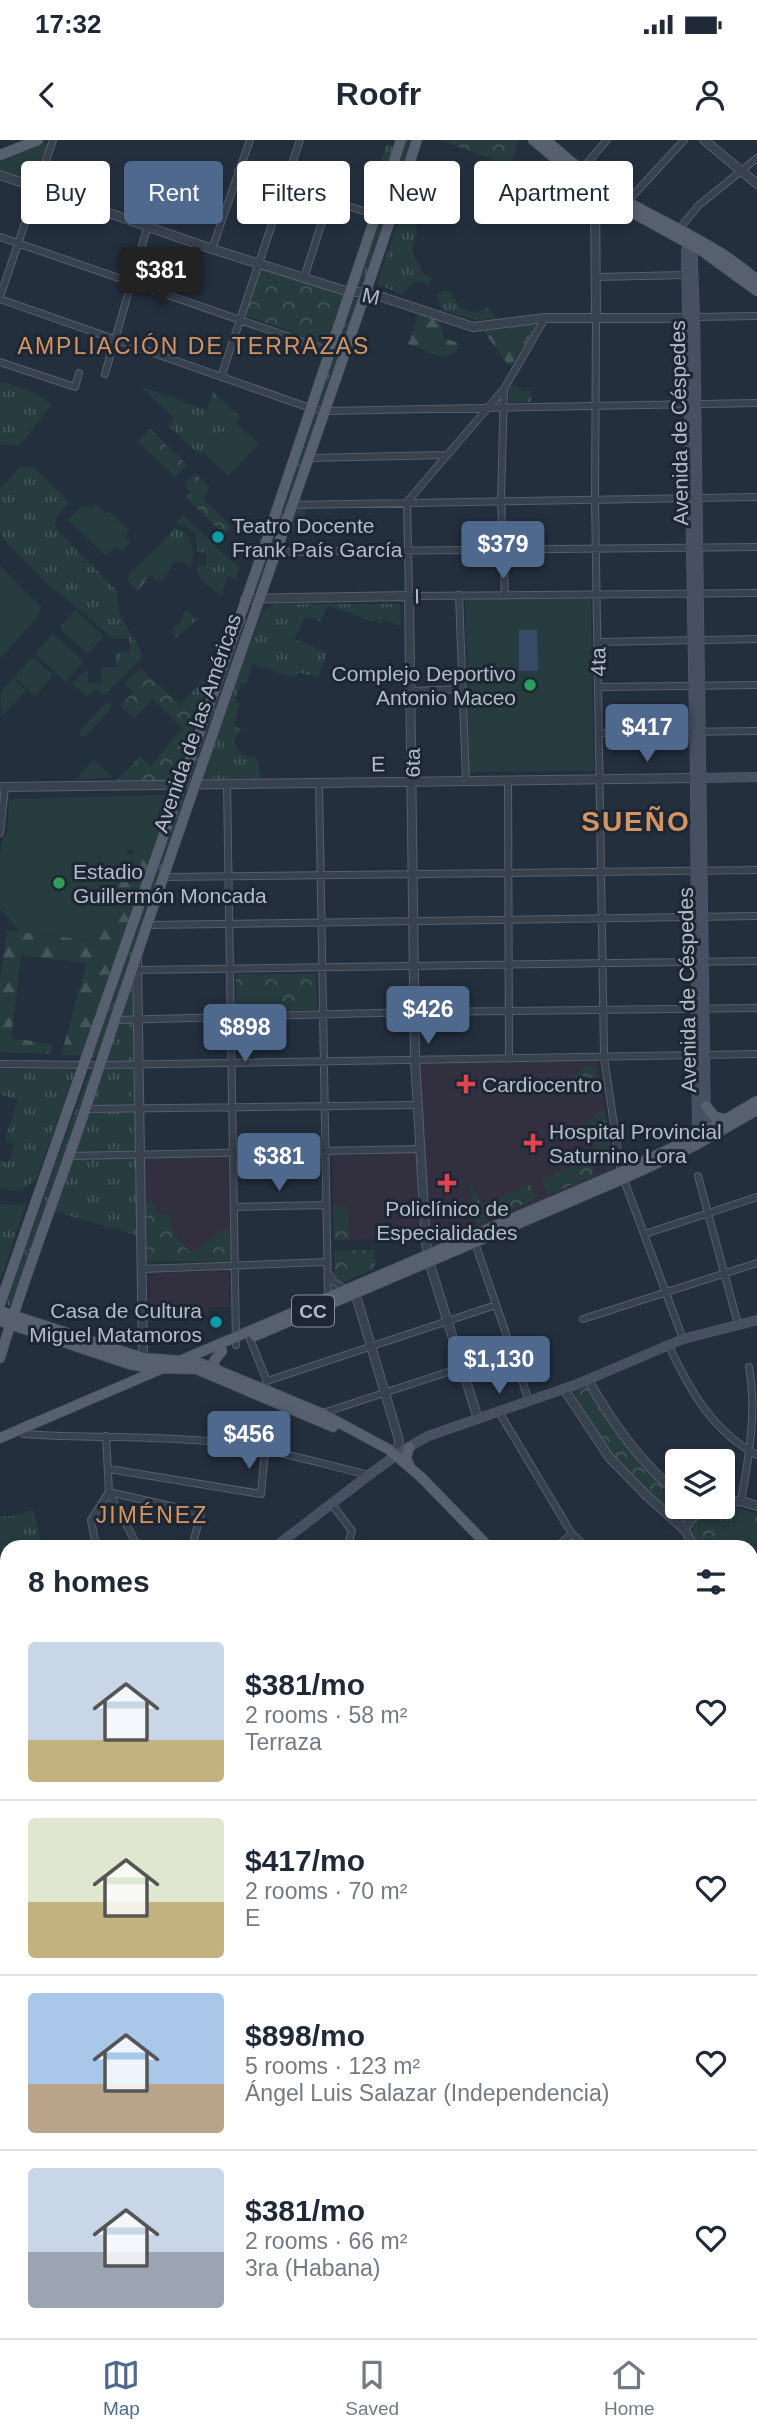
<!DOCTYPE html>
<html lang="en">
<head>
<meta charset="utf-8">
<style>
  body { margin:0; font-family:Arial,sans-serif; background:#f2f2f3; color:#1f2937; height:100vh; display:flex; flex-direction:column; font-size:26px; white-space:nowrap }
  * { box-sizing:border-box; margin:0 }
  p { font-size:23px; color:#747a83 }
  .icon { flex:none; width:38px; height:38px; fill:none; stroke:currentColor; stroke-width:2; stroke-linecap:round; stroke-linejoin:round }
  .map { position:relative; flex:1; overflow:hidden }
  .details { position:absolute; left:0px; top:1400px; width:758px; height:798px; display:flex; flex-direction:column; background:#fff; border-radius:21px 21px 0 0; box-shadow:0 4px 10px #0003 }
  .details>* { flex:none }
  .banner { position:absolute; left:21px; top:21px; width:716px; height:63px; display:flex; gap:14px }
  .controls { position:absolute; left:665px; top:1309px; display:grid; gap:14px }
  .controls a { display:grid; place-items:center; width:70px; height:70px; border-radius:7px; background:#fff; box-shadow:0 4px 10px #0003; font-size:35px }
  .price { position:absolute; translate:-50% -60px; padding:0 16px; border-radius:7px; background:#4f688e; color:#fff; font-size:23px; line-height:46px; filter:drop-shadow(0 2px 4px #0008) }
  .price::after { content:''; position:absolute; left:50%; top:42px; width:21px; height:16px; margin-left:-10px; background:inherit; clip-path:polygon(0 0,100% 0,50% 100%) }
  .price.active { background:#222; color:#fff }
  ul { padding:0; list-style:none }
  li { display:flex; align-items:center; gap:21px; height:175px; padding:0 28px }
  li+li { border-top:2px solid #e0e1e3 }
  li span { display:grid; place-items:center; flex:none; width:196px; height:140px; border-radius:7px; color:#555 }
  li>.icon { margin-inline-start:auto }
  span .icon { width:84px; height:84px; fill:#fffc; stroke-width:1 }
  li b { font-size:30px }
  h2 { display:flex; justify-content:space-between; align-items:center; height:84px; padding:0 28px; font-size:30px }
  .chip { padding:0 24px; border-radius:7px; background:#fff; box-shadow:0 4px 10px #0003; font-size:24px; line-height:63px }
  .chip.active { background:#4f688e; color:#fff }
  .status { display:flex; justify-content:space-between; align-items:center; height:49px; padding:0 35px; background:#fff; direction:ltr }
  .status svg { height:19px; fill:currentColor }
  header { display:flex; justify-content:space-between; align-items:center; height:91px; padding:0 28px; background:#fff; font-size:32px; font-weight:700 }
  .tab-bar { display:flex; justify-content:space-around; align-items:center; height:98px; border-top:2px solid #e0e1e3; background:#fff; font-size:19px; color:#747a83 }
  .tab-bar a { display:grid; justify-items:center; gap:4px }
  .tab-bar .active { color:#4f688e }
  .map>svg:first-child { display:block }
  .medical { fill:#32303f }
  .grass { fill:url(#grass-tufts) }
  .forest { fill:url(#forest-firs) }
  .park { fill:url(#park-crowns) }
  .garden { fill:#263c3f }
  .water { fill:#394c67 }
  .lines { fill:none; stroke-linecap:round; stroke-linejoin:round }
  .minor-casing { stroke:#565f6c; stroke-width:8 }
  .tertiary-casing { stroke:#565f6c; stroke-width:10 }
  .secondary-casing { stroke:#565f6c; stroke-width:10 }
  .primary-casing { stroke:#414a57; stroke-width:11 }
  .minor { stroke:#38414e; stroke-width:6 }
  .tertiary { stroke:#38414e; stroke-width:8 }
  .secondary { stroke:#465061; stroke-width:9 }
  .primary { stroke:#56606e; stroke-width:10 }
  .culture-dot { fill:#0f9aa8; stroke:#1d2633; stroke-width:2.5 }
  .leisure-dot { fill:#2e9e5b; stroke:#1d2633; stroke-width:2.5 }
  .health-dot { fill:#e0444e; stroke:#1d2633; stroke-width:2.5 }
  .labels { text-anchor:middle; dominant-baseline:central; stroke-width:6; stroke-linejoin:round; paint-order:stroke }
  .shield { fill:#1d2633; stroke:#878f9c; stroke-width:2 }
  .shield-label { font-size:19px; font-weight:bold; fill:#b4bcc9 }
  .street-label { font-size:21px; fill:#b4bcc9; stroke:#1d2633 }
  .poi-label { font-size:21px; fill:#b4bcc9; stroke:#1d2633; text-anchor:start }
  .neighbourhood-label { font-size:23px; letter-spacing:2px; fill:#d59563; stroke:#1d2633 }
  .district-label { font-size:28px; font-weight:bold; letter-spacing:2px; fill:#d59563; stroke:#1d2633 }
</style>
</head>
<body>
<div class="status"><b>17:32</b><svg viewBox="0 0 49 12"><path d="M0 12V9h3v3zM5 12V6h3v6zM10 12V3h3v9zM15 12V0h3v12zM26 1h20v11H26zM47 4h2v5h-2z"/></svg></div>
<header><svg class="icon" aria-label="back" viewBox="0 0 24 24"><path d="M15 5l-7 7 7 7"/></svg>Roofr<svg class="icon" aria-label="person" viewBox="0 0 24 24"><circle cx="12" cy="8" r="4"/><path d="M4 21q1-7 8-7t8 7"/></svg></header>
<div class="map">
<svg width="757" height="2198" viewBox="0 0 757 2198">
  <defs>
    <pattern id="grass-tufts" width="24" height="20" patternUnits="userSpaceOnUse" patternTransform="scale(1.75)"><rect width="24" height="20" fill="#263c3f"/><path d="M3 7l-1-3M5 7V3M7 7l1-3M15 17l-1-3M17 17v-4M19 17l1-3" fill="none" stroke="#435659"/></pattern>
    <pattern id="forest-firs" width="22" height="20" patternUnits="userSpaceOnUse" patternTransform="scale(1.75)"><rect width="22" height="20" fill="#263c3f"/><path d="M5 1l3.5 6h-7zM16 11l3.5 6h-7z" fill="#435659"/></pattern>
    <pattern id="park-crowns" width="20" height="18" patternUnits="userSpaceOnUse" patternTransform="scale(1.75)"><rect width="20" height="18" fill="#263c3f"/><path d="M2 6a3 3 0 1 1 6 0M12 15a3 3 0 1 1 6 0" fill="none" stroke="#435659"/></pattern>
  </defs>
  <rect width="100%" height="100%" fill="#242f3e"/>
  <path class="medical" d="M419,920l178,1 18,111 -184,75z
    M417,1012l2,87 -85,1 -2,-86z
    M228,1016l2,105 -84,1 -1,-105z
    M229,1131l1,36h-21l-1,9 -58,4 -1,-47z"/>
  <path class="grass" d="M404,0h8l-48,144 -4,2 -3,-2z
    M48,2l-14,40 -34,-12v-11z
    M389,4l5,4 -20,58 -5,2 -3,-4 20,-58z
    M402,70l11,4 4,18 -5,18 11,24 9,4 -3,7 -12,-4 -16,13 -24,-10z
    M444,150l6,2 11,17 13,4 14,-5 8,10 -20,2 -34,-10 -6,-16z
    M352,158h4l2,4 -36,101 -4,2 -2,-1z
    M3,242l32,11 17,11 -33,42 -19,-2v-60z
    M140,246l67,24 6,-18 28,26 -10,10 -7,3 -24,24 -31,-29 6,-7z
    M312,273h3l2,3 -58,173 -4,2 -2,-1z
    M32,326l37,36 -13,16 -1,7 4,7 58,59 2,22 23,40v5l-38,37 -8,-7 -9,9 -15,-14 15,-14 1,14 14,-1 -1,-14 15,-1 -1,-14 15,-2 -1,-13 -14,1 -6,-4 -69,-58 -40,-42v-46l19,-21z
    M306,367l-1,24 -17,1 8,-24z
    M183,375l56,53 -3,11 -9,-3 -5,20c-11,-8 -26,-16 -25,-30h9v-13l-8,-1 -3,-18 -9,-8 -10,-3z
    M174,388c21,5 20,23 17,41l-10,-8 -7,1 -10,18h-7l-6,-5 17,-19 -1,-5 -8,-5z
    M276,464h124l1,22 -18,-6 -1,4 -54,-18 -8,15 -15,-4 -11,22 33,14 -9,25 -20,-6 -3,6 -43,-14 -6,20 -5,-1 -6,19 5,2 -7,22 8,3 -7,12c4,12 9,14 22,17l3,7 1,13 -59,2 61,-169z
    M185,470l13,9 -23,19 -2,-10 8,-7z
    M245,477l2,4 -54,157 -4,2 -2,-2z
    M201,540l7,3 -10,31 -15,-13 7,-6z
    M184,653l2,4 -89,259 -5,2 -1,-2 91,-262z
    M133,836l3,259 -83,-24z
    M70,928l5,4 -39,107c-13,11 -19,15 -36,9v-28l8,3 7,-19 -10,-4 13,-40 -18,-6v-25z
    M89,932l4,3 -81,231h-3l-3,-3z
    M27,1062l-27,78v-76l16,1z
    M34,1370l8,37h-35v102l-7,4v-137h12z
    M0,1647l7,13v55h-7z
    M7,1855v97l-7,1v-95z"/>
  <path class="forest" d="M419,173l20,7 5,18 14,5 -3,10 -13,4 -34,-13z
    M532,183l3,1v3l-22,36 -5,2 -26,-36h23z
    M159,406l8,5 1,5 -31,35 -9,-10 1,-7z
    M107,561l5,6 -25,28 -4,2 -3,-1v-5z
    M157,705l-76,211 -20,-1 26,-92 -66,-8 -10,83 41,6 -1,10 -51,-2v-72l7,-50 80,10 13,-6 28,-78 7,-3 -1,-5z"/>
  <path class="park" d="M440,0h78l1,1 -8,21 -5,2z
    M261,129l84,26 -19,50 -81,-30z
    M514,244l9,7h8l1,11h-23v-13z
    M150,289l37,36 -12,12 -37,-36z
    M195,333l14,13 -5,14 28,27 -8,8 -38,-38 5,-5 -7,-7z
    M141,529l38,35 4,-3 15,13 -24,66 -58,2 24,-26 11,10 31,-38 -30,-29 -18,20 -14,-13 13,-14 -9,-8z
    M236,834h80l1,36 -81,1z
    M581,926l15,1 3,28 -24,-2 -6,-14 8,-5z
    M605,970l9,56 -7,5 -21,-47 13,-13z
    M585,1022l7,3 4,10 -48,20 -7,-16z
    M472,1044l10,21 48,-21 6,14 -59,27 -8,-40z
    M156,1061v13l14,1 2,16 17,21 7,-2 29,-21h4l1,32 -84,1 -1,-60z
    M333,1067h15l1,33h-15z
    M334,1110h41v18l-30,14h-5l-5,-6z
    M583,1246l5,1c25,42 53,78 89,110v10h6c-2,6 -6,9 -13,7 -19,-20 -102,-98 -94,-125z
    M731,1367l26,7v63h-6v-30h-54c-13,-31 8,-36 34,-40z"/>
  <path class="garden" d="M136,47l15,5 -8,21 -14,-5z
    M507,57l13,5 -9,23 -13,-5z
    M523,57l13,5 -7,21 -13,-5z
    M236,283l23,21 -31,32 -25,-24 21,-21z
    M95,363l11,11 3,-3 21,20 -5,5 6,6 -9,9 -6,-6 -10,11 -38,-36 13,-14h11z
    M0,426l41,40 -3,10 -38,43z
    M465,459h126l3,172 -124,1z
    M75,470l29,26 -16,18 -29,-26z
    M53,494l31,27 -18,21 -31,-28z
    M32,517l21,18 -18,21 -21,-19z
    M13,538l13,12 -24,27 -2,-24z
    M93,619l20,18 -38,3z
    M166,655l5,6 -6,7 -8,37 -31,5 2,6 -28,78 -13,6 -67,-8 -20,-23v-52l2,-18 5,-6 2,-34z
    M242,848l27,1v16h-28z
    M749,1378l8,4v50l-6,2v-27h-39l-4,-5z"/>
  <path class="water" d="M519,490h18l1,41h-19z"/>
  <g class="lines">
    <g class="minor-casing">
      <path id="minor" d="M581,30l26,-30
        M238,31l138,44
        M627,62l57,-62
        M679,89l20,-24 58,-47
        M0,97l330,114
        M212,109l38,-109
        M596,137l91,-2
        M304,138l25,-78
        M0,157l53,-157
        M0,159l310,109 14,3 433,-8
        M695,177l62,-1
        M545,178l-41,71 -97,113 2,94 348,-3
        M596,178l-1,182 9,557 17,115 62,167
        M0,222l75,25 4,-14
        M105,234l43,-149
        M221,237l79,-237
        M504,250l-3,110 4,95
        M308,318l139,-3
        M292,365l465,-8
        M275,412l482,-5
        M459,455l7,185
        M598,502l159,-3
        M598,547l159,-2
        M411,551l51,-2
        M599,593l158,-2
        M508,640l1,278
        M319,642l9,514
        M227,644l9,561
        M0,693l5,-46
        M164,737l593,-7
        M148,785l609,-9
        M136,830l621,-9
        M115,880l300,-8 342,-4
        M0,924l103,1 654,-11
        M85,969l333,-4
        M69,1016l352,-7
        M698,1036l40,148
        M234,1067l91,-2
        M645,1094l112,-37
        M475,1103l54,158
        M143,1129l183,-7
        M328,1133l6,9 11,7
        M583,1179l174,-56
        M250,1199l17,42
        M668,1204c21,45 44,87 89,111
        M263,1249l4,-8 229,-76
        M499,1272l73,122 14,13
        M323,1273l189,-62
        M24,1294c64,5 129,1 193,8 51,6 102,21 152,33
        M106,1296l3,56 29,55
        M109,1329l152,25 4,-44
        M741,1361c8,-44 16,-90 8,-134
        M331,1363l21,28 -5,16
        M135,1402l15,5
        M96,1407l-5,-27 18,-28 92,21 -9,34
        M556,1407l16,-13
        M751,1490l6,-37
        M751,1512l6,-1
        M0,1726h7
        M0,2057l7,-8
        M447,2191l5,7"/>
    </g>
    <g class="tertiary-casing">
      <path id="tertiary" d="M704,0l53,44
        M0,35l212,74 137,43h18l106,35 72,-9h148
        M595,52l1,126
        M245,459l164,-3 6,464 11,183 5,25 47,151
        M0,647l695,-9
        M137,818l6,400
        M354,1149l45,151 -2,15
        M588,1240c24,43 51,81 89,113
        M564,1249l45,68 38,39 38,34 9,17
        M723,1362l18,-1 16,5
        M672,1378l6,1 7,-3 3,-9
        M685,1390l4,-8 12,-14
        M751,1440l6,2
        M751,1644l6,-3
        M751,2054l6,7
        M261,2198l8,-7"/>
    </g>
    <g class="secondary-casing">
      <path id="secondary" d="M692,100l3,77 11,814 -3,10 -6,-5 -2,-358 -9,-526c1,-6 1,-10 8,-12
        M699,638l58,-1
        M275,1407l94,-72 30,-22 29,-17 147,-51 108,-46 74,-19
        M0,1573l7,-4"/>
    </g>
    <g class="primary-casing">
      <path id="primary" d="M533,0l62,52 107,59 55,40
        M546,0c26,23 52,45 82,62 44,25 91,44 129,78
        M0,15l38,-15
        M706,966l9,11 10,2
        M0,1164l263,-753 138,-411
        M0,1171l143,47 53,4 9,3 116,48 67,36 33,28 68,70
        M0,1181l129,43 20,4 47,1 137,58
        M255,1196l368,-157 73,-34 61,-35
        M0,1218c25,-85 58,-167 86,-251 106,-324 224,-644 331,-967
        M215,1229l-1,-8 8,-10
        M0,1298l621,-266 76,-36 60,-35
        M409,1307l-3,11 4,9
        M751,1575l6,3
        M0,1605l7,16
        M0,1632l7,14
        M323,2191l5,7
        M337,2191l5,7"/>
    </g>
    <use href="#minor" class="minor"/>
    <use href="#tertiary" class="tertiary"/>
    <use href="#secondary" class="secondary"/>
    <use href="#primary" class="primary"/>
  </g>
  <g class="culture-dot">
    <circle cx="218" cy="397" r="7"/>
    <circle cx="216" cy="1182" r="7"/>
  </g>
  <g class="leisure-dot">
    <circle cx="530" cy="545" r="7"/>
    <circle cx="59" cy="743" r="7"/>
  </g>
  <g class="health-dot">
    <path d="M462.5 933.5h7v7h7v7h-7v7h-7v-7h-7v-7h7z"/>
    <path d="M529.5 992.5h7v7h7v7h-7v7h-7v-7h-7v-7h7z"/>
    <path d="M443.5 1032.5h7v7h7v7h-7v7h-7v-7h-7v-7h7z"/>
  </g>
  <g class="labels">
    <rect class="shield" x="292" y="1155.5" width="42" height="31" rx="5"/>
    <g class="shield-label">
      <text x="313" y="1171">CC</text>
    </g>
    <g class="street-label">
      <text transform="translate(371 156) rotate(12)">M</text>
      <text transform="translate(679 283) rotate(-91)">Avenida de Céspedes</text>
      <text transform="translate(417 456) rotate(-1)">I</text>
      <text transform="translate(598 522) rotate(-91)">4ta</text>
      <text transform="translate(197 583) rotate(-71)">Avenida de las Américas</text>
      <text transform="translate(412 623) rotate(-90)">6ta</text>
      <text transform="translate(378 624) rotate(-1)">E</text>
      <text transform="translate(687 850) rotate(-91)">Avenida de Céspedes</text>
    </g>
    <g class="poi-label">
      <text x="232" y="385">Teatro Docente<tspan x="232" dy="24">Frank País García</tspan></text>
      <text x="516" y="533" text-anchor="end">Complejo Deportivo<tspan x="516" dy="24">Antonio Maceo</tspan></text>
      <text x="73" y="731">Estadio<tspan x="73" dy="24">Guillermón Moncada</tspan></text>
      <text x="482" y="944">Cardiocentro</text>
      <text x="549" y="991">Hospital Provincial<tspan x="549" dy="24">Saturnino Lora</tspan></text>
      <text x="447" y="1068" text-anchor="middle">Policlínico de<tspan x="447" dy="24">Especialidades</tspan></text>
      <text x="202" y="1170" text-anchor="end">Casa de Cultura<tspan x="202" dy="24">Miguel Matamoros</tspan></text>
    </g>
    <g class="neighbourhood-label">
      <text x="194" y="206">AMPLIACIÓN DE TERRAZAS</text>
      <text x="152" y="1375">JIMÉNEZ</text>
    </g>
    <g class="district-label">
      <text x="636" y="681">SUEÑO</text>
    </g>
  </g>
</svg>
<div class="controls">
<a><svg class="icon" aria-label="layers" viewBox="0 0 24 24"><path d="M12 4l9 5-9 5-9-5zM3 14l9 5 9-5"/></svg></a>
</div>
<b class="price active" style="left:161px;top:167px">$381</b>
<b class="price" style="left:503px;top:441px">$379</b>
<b class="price" style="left:647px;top:624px">$417</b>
<b class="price" style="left:428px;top:906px">$426</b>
<b class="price" style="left:245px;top:924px">$898</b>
<b class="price" style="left:279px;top:1053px">$381</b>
<b class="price" style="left:499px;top:1256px">$1,130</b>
<b class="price" style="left:249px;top:1331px">$456</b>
<div class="banner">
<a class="chip">Buy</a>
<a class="chip active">Rent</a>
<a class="chip">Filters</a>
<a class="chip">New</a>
<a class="chip">Apartment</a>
</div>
<section class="details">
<h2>8 homes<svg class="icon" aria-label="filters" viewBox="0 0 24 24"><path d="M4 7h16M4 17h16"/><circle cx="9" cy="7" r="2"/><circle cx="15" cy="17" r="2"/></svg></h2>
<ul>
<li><span style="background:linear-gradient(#c9d6e8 70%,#c2b280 0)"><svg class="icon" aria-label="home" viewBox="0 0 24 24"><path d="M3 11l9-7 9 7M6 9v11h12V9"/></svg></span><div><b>$381/mo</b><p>2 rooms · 58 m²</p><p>Terraza</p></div><svg class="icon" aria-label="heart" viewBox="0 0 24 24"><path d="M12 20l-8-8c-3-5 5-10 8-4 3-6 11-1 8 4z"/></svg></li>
<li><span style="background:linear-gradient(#dfe7d0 60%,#c2b280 0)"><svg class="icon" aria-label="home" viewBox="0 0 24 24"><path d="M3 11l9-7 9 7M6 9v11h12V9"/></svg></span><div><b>$417/mo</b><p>2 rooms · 70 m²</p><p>E</p></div><svg class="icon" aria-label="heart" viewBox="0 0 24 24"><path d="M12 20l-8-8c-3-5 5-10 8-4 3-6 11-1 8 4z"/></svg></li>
<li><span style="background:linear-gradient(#a9c7e8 65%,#b9a48a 0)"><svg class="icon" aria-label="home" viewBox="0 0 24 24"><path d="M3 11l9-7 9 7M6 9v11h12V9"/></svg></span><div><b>$898/mo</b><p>5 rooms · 123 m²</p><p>Ángel Luis Salazar (Independencia)</p></div><svg class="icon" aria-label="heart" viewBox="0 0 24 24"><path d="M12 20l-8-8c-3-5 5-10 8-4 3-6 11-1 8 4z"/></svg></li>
<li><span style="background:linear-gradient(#c9d6e8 60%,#9aa5b1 0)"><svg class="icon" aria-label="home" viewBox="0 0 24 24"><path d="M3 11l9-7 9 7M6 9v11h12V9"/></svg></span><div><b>$381/mo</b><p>2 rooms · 66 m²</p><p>3ra (Habana)</p></div><svg class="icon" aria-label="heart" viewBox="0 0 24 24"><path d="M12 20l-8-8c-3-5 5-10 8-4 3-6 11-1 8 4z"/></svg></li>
</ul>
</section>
</div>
<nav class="tab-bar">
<a class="active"><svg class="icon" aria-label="map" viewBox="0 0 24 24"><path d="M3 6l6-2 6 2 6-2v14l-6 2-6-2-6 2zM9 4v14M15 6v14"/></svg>Map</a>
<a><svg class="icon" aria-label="saved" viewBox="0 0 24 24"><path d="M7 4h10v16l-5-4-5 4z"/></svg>Saved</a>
<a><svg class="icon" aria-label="home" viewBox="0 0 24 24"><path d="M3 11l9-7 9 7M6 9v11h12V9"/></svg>Home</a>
</nav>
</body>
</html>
